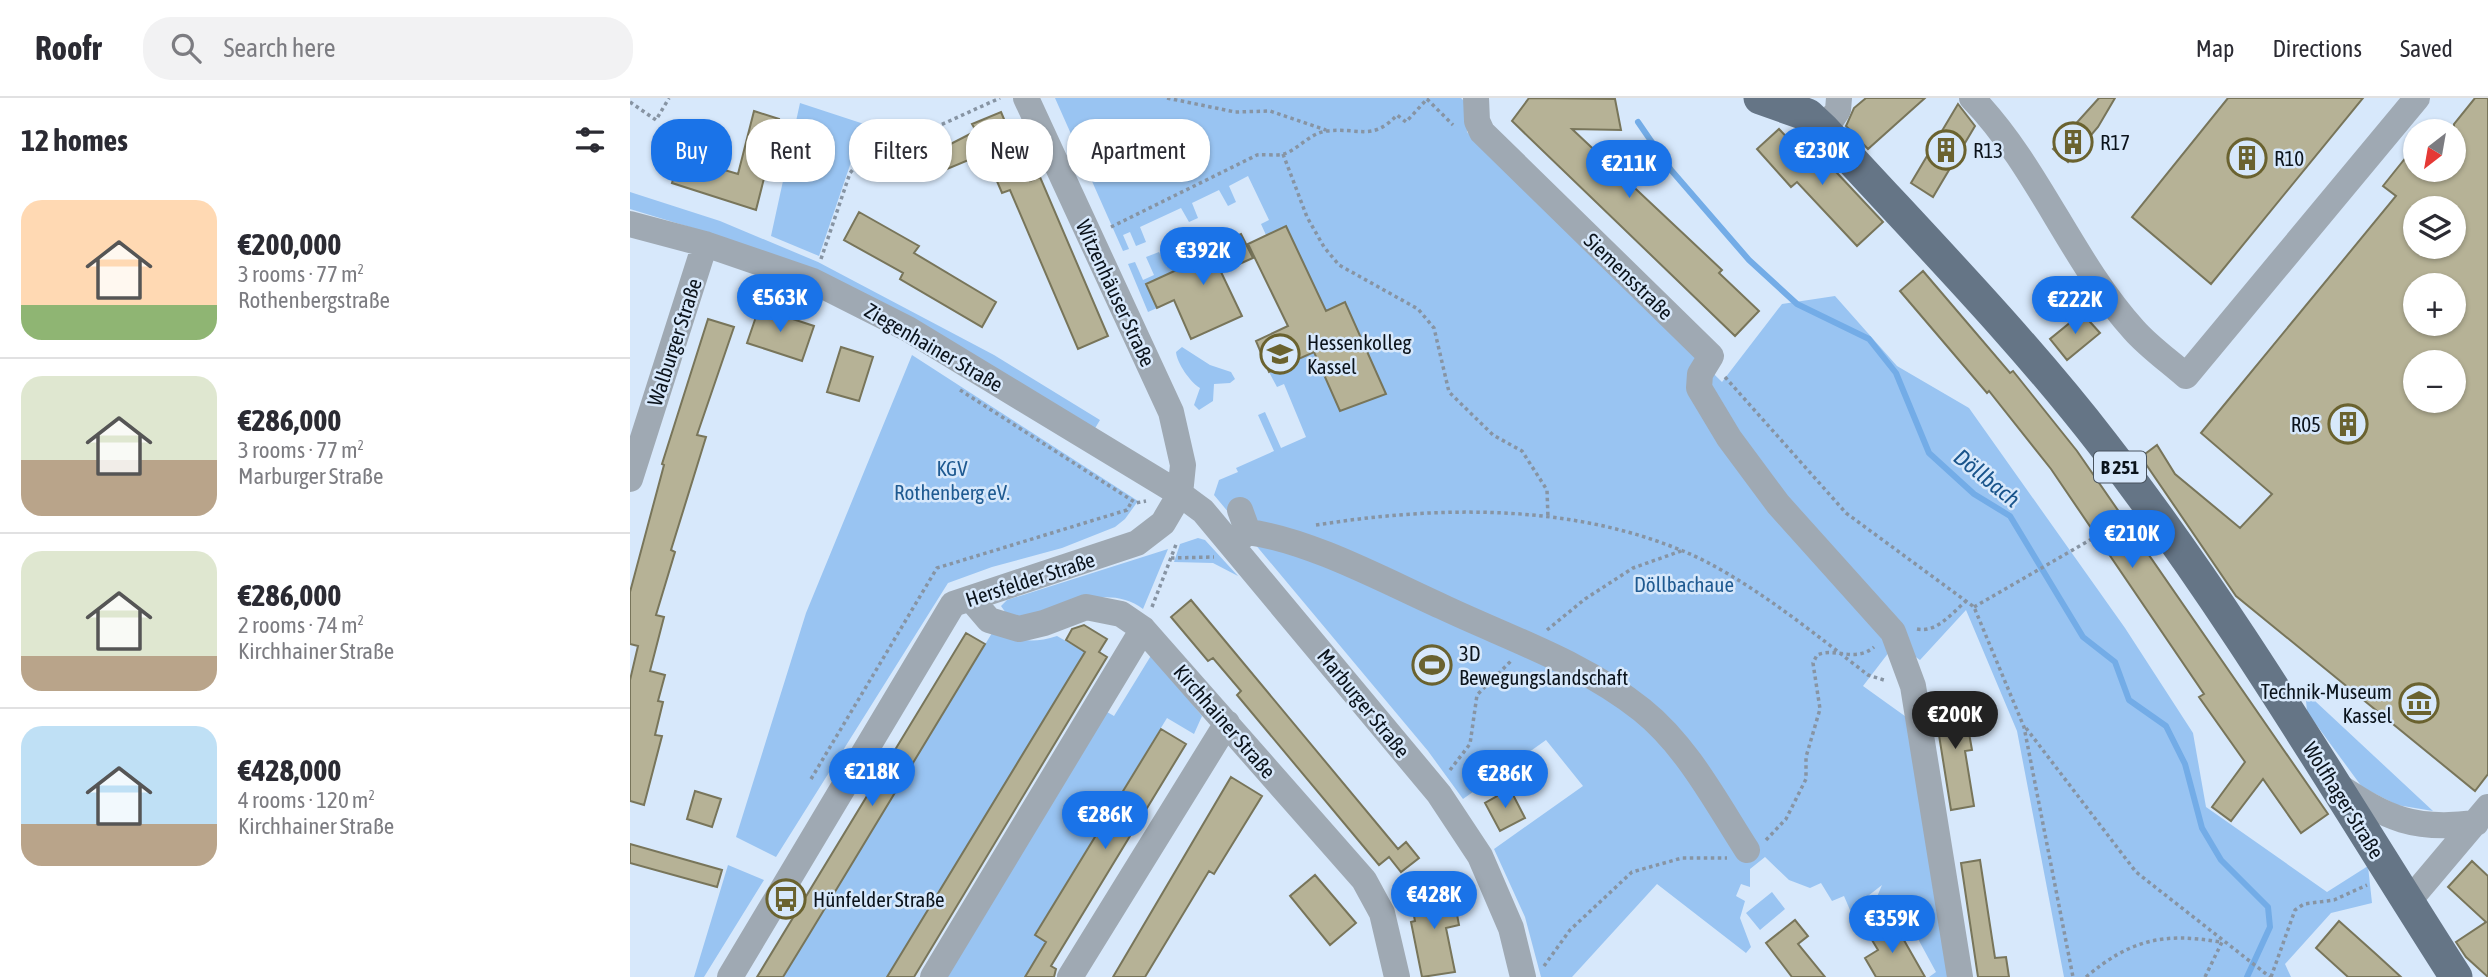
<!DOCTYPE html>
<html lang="en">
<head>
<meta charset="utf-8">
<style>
  body { margin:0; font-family:"Asap Condensed",sans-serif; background:#f2f2f3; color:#2b2b33; height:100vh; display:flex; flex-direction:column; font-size:26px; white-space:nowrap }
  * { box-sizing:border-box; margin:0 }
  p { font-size:23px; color:#7c7c81 }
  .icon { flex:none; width:38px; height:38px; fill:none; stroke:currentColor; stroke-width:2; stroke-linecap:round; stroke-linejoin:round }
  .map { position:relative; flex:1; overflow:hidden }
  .sheet { display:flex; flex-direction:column; background:#fff; width:630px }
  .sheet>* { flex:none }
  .hud { position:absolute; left:21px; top:21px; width:665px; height:63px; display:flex; gap:14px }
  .needle { width:46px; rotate:211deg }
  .controls { position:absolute; left:1773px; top:21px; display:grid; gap:14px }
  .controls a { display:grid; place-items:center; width:63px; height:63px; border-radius:50%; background:#fff; box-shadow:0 2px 5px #0004; font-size:35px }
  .price { position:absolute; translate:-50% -60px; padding:0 16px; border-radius:24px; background:#1a73e8; color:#fff; font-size:23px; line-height:46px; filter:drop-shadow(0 2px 4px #0008) }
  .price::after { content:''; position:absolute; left:50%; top:42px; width:21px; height:16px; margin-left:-10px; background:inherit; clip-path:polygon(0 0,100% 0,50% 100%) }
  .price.selected { background:#222; color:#fff }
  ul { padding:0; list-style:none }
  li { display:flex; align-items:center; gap:21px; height:175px; padding:0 21px }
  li+li { border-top:2px solid #e1e1e2 }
  li span { display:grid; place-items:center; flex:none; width:196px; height:140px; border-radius:21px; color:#555 }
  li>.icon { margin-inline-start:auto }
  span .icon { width:84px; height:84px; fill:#fffc; stroke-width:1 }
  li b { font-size:30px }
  h2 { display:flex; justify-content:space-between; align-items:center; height:84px; padding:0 21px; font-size:30px }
  .chip { padding:0 24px; border-radius:28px; background:#fff; box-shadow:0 2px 5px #0004; font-size:24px; line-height:63px }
  .chip.selected { background:#1a73e8; color:#fff }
  header { display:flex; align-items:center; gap:42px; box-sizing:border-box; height:98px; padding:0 35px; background:#fff; border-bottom:2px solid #e1e1e2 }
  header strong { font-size:33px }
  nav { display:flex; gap:38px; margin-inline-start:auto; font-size:24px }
  .search { width:490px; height:63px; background:#f2f2f3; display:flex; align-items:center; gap:18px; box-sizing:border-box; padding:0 24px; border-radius:28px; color:#7c7c81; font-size:26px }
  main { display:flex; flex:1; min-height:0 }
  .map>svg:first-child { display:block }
  .green { fill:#99c4f2 }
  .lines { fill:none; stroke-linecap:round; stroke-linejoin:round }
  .stream { stroke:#73ace7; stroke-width:6 }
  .building { fill:#b6b296; stroke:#78755a; stroke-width:2; fill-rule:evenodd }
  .path { stroke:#8794a3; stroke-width:3.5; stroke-dasharray:3.5 3.5; stroke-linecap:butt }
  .minor { stroke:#9fa9b3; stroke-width:26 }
  .major { stroke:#657586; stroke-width:33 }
  .labels { text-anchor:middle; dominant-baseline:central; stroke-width:5; stroke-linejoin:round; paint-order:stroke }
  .shield { fill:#d7e8fb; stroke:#48535e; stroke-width:2 }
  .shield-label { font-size:19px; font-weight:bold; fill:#0b131b }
  .poi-label { font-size:21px; fill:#0b131b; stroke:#d7e8fb; text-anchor:start }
  .street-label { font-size:21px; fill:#0b131b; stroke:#d7e8fb }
  .park-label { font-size:21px; fill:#1f5a91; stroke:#d7e8fb }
  .water-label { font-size:23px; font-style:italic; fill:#19548b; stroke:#d7e8fb }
</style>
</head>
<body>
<header>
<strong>Roofr</strong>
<div class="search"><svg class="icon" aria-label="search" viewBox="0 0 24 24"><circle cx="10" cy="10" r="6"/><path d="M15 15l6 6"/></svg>Search here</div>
<nav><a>Map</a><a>Directions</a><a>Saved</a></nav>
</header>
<main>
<section class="sheet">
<h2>12 homes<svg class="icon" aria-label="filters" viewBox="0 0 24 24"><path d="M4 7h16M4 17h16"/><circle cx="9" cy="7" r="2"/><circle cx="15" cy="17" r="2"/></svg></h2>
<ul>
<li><span style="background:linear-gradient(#ffd9b3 75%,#8fb573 0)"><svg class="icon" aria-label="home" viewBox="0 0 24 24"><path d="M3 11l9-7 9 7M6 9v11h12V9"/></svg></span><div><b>€200,000</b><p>3 rooms · 77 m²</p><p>Rothenbergstraße</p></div></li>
<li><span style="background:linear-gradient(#dfe7d0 60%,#b9a48a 0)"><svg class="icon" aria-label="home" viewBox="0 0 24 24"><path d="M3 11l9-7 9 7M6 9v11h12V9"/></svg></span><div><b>€286,000</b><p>3 rooms · 77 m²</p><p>Marburger Straße</p></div></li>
<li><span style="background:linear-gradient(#dfe7d0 75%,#b9a48a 0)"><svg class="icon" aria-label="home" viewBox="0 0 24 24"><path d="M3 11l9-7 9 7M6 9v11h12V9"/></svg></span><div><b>€286,000</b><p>2 rooms · 74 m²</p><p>Kirchhainer Straße</p></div></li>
<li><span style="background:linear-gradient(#bfe0f5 70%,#b9a48a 0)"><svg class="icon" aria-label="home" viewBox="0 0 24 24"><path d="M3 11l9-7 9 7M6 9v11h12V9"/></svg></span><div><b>€428,000</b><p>4 rooms · 120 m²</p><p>Kirchhainer Straße</p></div></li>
</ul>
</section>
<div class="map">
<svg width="1858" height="879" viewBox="0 0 1858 879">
  <rect width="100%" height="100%" fill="#d7e8fb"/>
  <path class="green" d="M425,0h406l6,6v28l255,250 60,-78 53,-8 62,70 72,42 156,220 68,105 13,74 121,85 41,-26 4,37 -41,10 -46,51 6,13h-227l-47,-246 -51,-121 -46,50 -24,-17 -33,43 46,33 41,258h-21l7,-5 -31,-57 -14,-12 -11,1 -4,-5 6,-14 -32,25 -6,-14 -12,5 -11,-18 -11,5 -21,-8 -24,-23 -15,12v18l-9,-3 -5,12 9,5 -5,17 11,29 -5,6 -89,-69 -85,93h-31l-16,-60 -31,-68 89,-63 -37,-46 -83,59 -35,-48 -214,-256 5,-15 19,-8 -2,-4 38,-17 -16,-36 7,-3 16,36 25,-11 -22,-53 -7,3 -8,-15 45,-20 26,59 46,-17 -41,-92 -19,9 -40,-85 -20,9 -5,-11 8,-4 -21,-44 -19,10 7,16 -8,4 -9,-16 -27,13 6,15 -9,4 -8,-14 -41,19 6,15 -10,4 -6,-14 -7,3 6,14 -6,2z
    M170,5l64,21 -45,132 -48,-20z
    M0,94l90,29 98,41 176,93 106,65 -6,10 -378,-195 -86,-26z
    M529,154l8,15 4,-2 3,6 -28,13 11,24 -9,4 -20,-48 7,-2 8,18 11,-5 -8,-18z
    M552,249l28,18 21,7 4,7 -5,4 -16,1 -1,17 -14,9 -5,-5 6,-17c-10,-6 -23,-25 -24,-36z
    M282,257l226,146 -13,18 -10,8 -53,21 -70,19 -44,16 -172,274 -40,-20 70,-224z
    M568,440l7,2 33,36 -25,-13 -39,-1 6,-18z
    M538,451l-25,60c-34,-26 -82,-2 -120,8l-15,-1 -7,-10 6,-6z
    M362,535c24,7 41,11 65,3l28,16 -198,325h-104z
    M522,556l50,62 -8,18 -27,-16 -132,216 11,8 -21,35h-85l162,-268 12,7z
    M1676,602l9,1 118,110 -36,-6 -35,-18 -55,-75z
    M98,767l36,15 -60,97h-10z
    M1142,794l13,17 -25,21 -14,-17z"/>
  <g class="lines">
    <path class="stream" d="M1008,24l33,48 78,90 48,44 72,35 27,34 33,80 45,41 36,22 73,121 32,25 14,38 37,26 19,38 17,64 19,32 47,47 2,20 -23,50"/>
  </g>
  <path class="building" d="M899,0l86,1 6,31 -49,-1 150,141 -3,3 40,38 -24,25 -223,-215z
    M1236,0h59l-57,51 -22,-23 8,-18z
    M1469,0h16l-17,29 -30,35 -15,-13z
    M1598,0h135l-152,186 -79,-67z
    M1845,0h13v676l-13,17 -239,-195 -95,-139 16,-12 18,29 65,54 32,-34 -71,-61 195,-237 -13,-10 32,-40v25l39,-1v-46zM1785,110h39v39h-39zM1785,187h39v39h-39zM1785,264h39v39h-39z
    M1328,6l17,22 -42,71 -22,-14z
    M124,13l25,8 -23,91 -84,-27 8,-26 58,17z
    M371,14l29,69 10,-4 68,159 -30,13 -68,-159 -8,3 -17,-40 -45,19 -9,-18 45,-23 -4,-7z
    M1149,31l35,37 9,-8 60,64 -26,24 -60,-64 -6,5 -34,-38z
    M229,114l60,34 -5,7 82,49 -14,25 -82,-48 3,-6 -59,-33z
    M656,128l40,85 19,-9 41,92 -46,17 -26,-59 -45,20 -13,-31 32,-15 -40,-82z
    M611,136l12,24 -32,14 21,44 -51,23 -17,-39 -17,8 -11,-24 46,-21 -3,-6z
    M1293,173l87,102 3,-2 64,80 251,363 -27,19 -38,-54 -32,42 -19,-14 33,-45 -46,-65 5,-3 -153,-225 -62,-78 -2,2 -87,-102z
    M129,210l55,18 -12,35 -55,-18z
    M1452,215l18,20 -33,27 -17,-21z
    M78,221l26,8 -37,108 9,2 -35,113 4,2 -19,63 8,2 -14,54 15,4 -7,26 5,1 -8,33 7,1 -18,69 -14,-4v-121l8,-34 -8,-2v-52l34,-127 -2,-1z
    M211,249l32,10 -14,44 -32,-9z
    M561,502l207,249 8,-7 13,16 -18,14 -12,-15 -10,8 -142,-170 4,-4 -28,-33 -5,3 -37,-44z
    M454,527l23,14 -8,13 8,5 -193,320h-27l198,-325 -19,-12 6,-11z
    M336,535l19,11 -175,289 -27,44h-26z
    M1333,601l9,51 -7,1 9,55 -23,4 -17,-106z
    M531,631l25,15 -135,222 5,3 -2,8h-29l21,-35 -11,-7z
    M601,679l31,19 -48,78 -5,-3 -64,106h-32z
    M880,691l15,29 -25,13 -15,-28z
    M65,693l26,8 -9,28 -25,-8z
    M0,746l92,26 -5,17 -87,-24z
    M1350,762l15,98 11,-1 3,20h-31l-17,-114z
    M1842,763l16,15v101l-22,-20 -10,-15 30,-20 -38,-35z
    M685,777l41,48 -26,22 -40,-49z
    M822,790l7,37 -13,3 9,44 -33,5 -11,-55 4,-1 -5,-25z
    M1165,822l13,16 -10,8 27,33h-33l-26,-34z
    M1263,823l32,56h-49l-11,-19 13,-8 -9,-15z
    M1709,823l38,34 24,22h-53l-32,-29z"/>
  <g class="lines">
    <path class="path" d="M537,0l68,14 35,-1 56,19
      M797,1l26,26
      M0,4l26,18 13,-22
      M653,56l24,63 17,30 15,18 79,44 16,19 15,64 44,43 29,16 25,39 1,28
      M481,129l146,-72c8,-1 19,1 27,-1 16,-6 26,-21 43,-23 31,-4 45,11 70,-16l9,7 22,-24
      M191,161l29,-86 9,-11 141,-64
      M1095,279l121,136 128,94 50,120 49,250
      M330,292l176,113 10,-2
      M686,427c120,-19 252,-22 367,26 61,25 132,83 185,124l19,6
      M541,460l43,-1
      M522,509l25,-65
      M1344,509l121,-70
      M1287,531c20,4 35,-16 50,-29
      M917,532l38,-31 48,-31 48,-17
      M1396,630l110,144 134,105
      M820,672l20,-26 7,-49 35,-35
      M181,681l126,-211 190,-58 5,-9
      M1136,742l20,-21 20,-40v-22l14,-48 -7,-46 4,-8c18,-8 38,8 57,-8
      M914,868l26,-36 62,-58 50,-14h45
      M1456,879c44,-37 77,-45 134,-35
      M1575,879l17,-35
      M1641,879l24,-67 9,-6 30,-4 33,-15"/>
    <path class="minor" d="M846,0l1,23 5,11 229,224 -11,18 -1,14 30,50 49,66 115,128 3,8 17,46 47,291
      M1342,0c66,68 99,162 162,232 15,17 35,31 52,46l231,-278
      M1194,32l14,-20 1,-12
      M0,126l75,20 108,37 95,48 272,165 23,17 236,283 41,62 31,72 12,49
      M0,381l75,-235
      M618,434c62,8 139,50 197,76 66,31 140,56 197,102 45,36 74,92 105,140
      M604,445l14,-11 -8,-22
      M341,501l18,21 30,9 25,-6 42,-16 35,7 22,15 221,251 18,33 15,64
      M1707,687c51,34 77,46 139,38
      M1778,804l80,-95
      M100,879l223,-373 184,-61 26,-20 17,-29 3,-29 -12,-53 -145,-314
      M303,879l210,-348
      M440,879l157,-254"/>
    <path class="major" d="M1130,0l48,17 16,15c94,103 194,204 279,314 131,169 238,354 353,533"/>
  </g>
  <defs>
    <g id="building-ring" transform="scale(2.0125)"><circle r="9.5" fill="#d7e8fb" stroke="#6a622f" stroke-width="1.5"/><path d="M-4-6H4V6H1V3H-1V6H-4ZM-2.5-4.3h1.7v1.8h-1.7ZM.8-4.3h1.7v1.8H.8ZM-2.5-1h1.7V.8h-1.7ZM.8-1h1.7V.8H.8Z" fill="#6a622f"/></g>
    <g id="school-ring" transform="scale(2.0125)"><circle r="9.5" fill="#d7e8fb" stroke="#6a622f" stroke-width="1.5"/><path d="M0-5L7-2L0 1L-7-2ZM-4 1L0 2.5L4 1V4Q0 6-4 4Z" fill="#6a622f"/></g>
    <g id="stadium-ring" transform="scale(2.0125)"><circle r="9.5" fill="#d7e8fb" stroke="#6a622f" stroke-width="1.5"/><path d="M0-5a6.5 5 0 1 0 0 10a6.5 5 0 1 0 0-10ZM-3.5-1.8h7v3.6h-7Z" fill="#6a622f"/></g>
    <g id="museum-ring" transform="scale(2.0125)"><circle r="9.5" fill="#d7e8fb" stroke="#6a622f" stroke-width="1.5"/><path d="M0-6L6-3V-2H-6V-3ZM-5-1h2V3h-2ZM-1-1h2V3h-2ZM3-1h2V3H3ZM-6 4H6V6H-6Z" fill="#6a622f"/></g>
    <g id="bus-ring" transform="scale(2.0125)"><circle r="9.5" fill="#d7e8fb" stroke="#6a622f" stroke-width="1.5"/><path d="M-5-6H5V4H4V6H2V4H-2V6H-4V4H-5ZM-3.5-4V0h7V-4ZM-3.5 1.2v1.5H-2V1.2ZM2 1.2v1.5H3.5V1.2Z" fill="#6a622f"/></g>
  </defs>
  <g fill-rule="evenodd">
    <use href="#building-ring" x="1443" y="44"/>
    <use href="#building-ring" x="1316" y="52"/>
    <use href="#building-ring" x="1617" y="60"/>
    <use href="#school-ring" x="650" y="256"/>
    <use href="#building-ring" x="1718" y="326"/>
    <use href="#stadium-ring" x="802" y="567"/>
    <use href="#museum-ring" x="1789" y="605"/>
    <use href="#bus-ring" x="156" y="801"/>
  </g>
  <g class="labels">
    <rect class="shield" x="1464" y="353.5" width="52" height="31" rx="5"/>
    <g class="shield-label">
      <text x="1490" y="369">B 251</text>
    </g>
    <g class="poi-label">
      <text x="1470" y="44">R17</text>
      <text x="1343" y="52">R13</text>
      <text x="1644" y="60">R10</text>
      <text x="677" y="244">Hessenkolleg<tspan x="677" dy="24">Kassel</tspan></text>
      <text x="1691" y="326" text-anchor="end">R05</text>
      <text x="829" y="555">3D<tspan x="829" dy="24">Bewegungslandschaft</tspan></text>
      <text x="1762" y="593" text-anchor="end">Technik-Museum<tspan x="1762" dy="24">Kassel</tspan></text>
      <text x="183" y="801">Hünfelder Straße</text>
    </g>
    <g class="street-label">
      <text transform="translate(999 178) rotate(44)">Siemensstraße</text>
      <text transform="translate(486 195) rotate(65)">Witzenhäuser Straße</text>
      <text transform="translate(44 244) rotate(-72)">Walburger Straße</text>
      <text transform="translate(304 249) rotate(30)">Ziegenhainer Straße</text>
      <text transform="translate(400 481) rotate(-18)">Hersfelder Straße</text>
      <text transform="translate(734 605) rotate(51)">Marburger Straße</text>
      <text transform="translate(595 623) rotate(49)">Kirchhainer Straße</text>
      <text transform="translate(1714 702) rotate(58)">Wolfhager Straße</text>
    </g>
    <g class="park-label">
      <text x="322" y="370">KGV<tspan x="322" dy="24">Rothenberg eV.</tspan></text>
      <text x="1054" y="486">Döllbachaue</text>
    </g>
    <g class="water-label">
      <text transform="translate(1357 380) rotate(39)">Döllbach</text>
    </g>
  </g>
</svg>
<div class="controls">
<a><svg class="needle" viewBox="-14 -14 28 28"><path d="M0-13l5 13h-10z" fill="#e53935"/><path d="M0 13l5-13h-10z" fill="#7c7c81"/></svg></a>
<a><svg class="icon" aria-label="layers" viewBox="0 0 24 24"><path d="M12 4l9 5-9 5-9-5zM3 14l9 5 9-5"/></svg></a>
<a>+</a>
<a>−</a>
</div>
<b class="price" style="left:1192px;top:89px">€230K</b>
<b class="price" style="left:999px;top:102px">€211K</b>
<b class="price" style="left:573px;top:189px">€392K</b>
<b class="price" style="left:150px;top:236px">€563K</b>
<b class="price" style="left:1445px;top:238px">€222K</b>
<b class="price" style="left:1502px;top:472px">€210K</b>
<b class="price selected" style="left:1325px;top:653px">€200K</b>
<b class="price" style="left:242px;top:710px">€218K</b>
<b class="price" style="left:875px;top:712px">€286K</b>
<b class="price" style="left:475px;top:753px">€286K</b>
<b class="price" style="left:804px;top:833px">€428K</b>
<b class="price" style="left:1262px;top:857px">€359K</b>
<div class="hud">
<a class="chip selected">Buy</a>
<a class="chip">Rent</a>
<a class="chip">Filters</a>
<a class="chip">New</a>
<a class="chip">Apartment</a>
</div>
</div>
</main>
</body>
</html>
